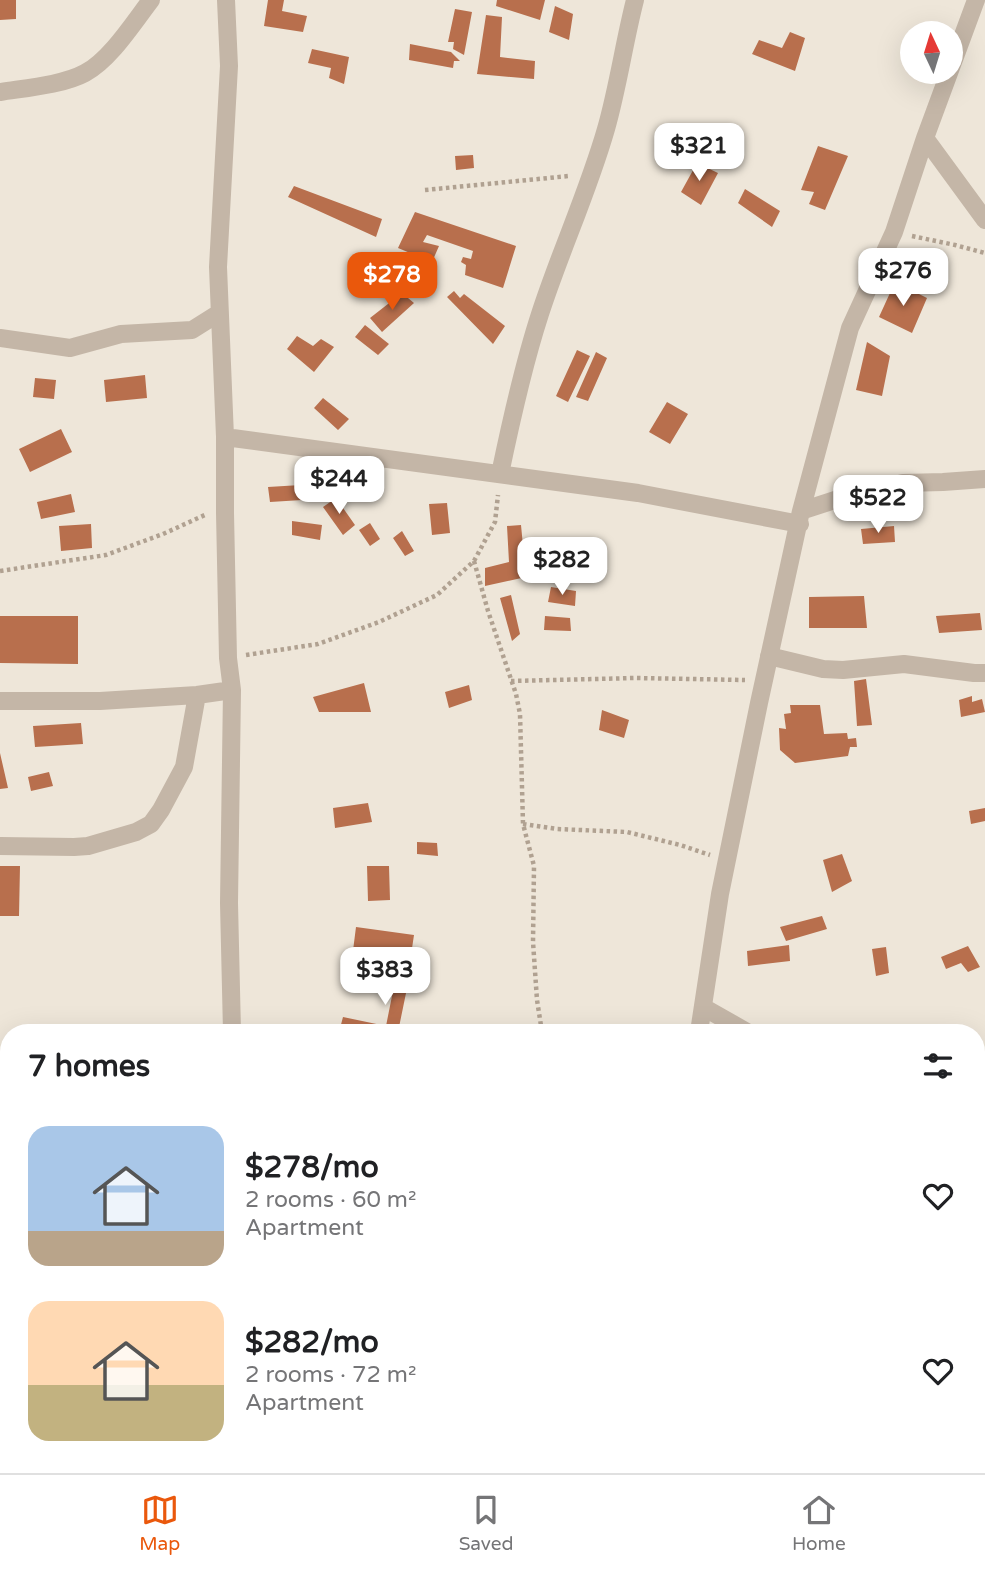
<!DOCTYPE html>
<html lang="en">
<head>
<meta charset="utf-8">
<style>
  body { margin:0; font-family:"Varela Round",sans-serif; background:#f2f2f2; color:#202124; height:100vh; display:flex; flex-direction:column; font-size:26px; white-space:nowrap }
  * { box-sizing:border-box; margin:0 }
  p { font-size:23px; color:#757577 }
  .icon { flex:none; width:38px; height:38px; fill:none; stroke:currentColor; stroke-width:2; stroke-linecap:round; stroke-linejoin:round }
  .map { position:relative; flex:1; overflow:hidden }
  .sheet { position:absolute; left:0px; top:1024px; width:985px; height:450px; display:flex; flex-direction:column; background:#fff; border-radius:28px 28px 0 0; box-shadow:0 7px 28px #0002 }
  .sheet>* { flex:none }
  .needle { width:46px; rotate:356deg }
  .controls { position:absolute; left:900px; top:21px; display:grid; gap:14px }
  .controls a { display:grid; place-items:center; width:63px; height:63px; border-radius:50%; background:#fff; box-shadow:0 7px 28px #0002; font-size:35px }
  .price { position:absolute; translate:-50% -60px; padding:0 16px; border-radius:14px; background:#fff; color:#222; font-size:23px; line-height:46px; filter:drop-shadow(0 2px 4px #0008) }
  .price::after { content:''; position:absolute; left:50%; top:42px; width:21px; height:16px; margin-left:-10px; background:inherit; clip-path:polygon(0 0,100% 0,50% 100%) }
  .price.current { background:#ea580c; color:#fff }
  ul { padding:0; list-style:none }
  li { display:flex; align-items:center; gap:21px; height:175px; padding:0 28px }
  li span { display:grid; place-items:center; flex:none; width:196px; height:140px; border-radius:21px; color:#555 }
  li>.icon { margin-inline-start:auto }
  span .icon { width:84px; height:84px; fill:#fffc; stroke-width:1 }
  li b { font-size:30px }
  h2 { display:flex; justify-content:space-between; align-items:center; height:84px; padding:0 28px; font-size:30px }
  .tab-bar { display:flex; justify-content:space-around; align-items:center; height:98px; border-top:2px solid #e0e0e0; background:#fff; font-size:19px; color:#757577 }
  .tab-bar a { display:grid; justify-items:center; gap:4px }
  .tab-bar .current { color:#ea580c }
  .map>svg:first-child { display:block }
  .building { fill:#b86f4d }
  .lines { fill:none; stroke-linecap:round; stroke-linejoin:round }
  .path { stroke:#b0a191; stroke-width:4.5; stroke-dasharray:3.5 3.5; stroke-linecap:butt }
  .minor { stroke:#c4b6a7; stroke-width:18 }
</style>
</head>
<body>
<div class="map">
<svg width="985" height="1473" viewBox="0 0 985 1473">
  <rect width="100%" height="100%" fill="#eee6d9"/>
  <path class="building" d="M0,0h16v19l-16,1z
    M268,0h16l-2,11 25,5 -4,16 -39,-6z
    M497,0h48l-5,20 -44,-14z
    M555,6l18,8 -4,26 -20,-8z
    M455,9l17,3 -8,43 -11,-6 1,-7h-6z
    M486,15l16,2 -2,40 35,4 -1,18 -57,-5z
    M790,32l15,6 -10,33 -43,-17 7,-14 23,8z
    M410,44l41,8 9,9h-6l-1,7 -44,-8z
    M312,49l37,8 -5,27 -15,-6 2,-10 -23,-5z
    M818,146l30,10 -23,54 -16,-6 5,-12 -13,-2z
    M473,155l1,13 -18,2 -1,-14z
    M697,163l21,10 -17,32 -20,-13z
    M294,186l88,33 -6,18 -88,-40z
    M745,189l35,22 -8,16 -34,-24z
    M415,212l101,34 -13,42 -38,-13 1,-10 -5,-3 2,-5 8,2 2,-8 -46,-16 -4,7 16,4 -7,16 -34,-14z
    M895,282l32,16 -15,35 -33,-16z
    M454,291l6,7 4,-4 41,32 -12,18 -46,-47z
    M402,293l12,10 -32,29 -12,-14z
    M365,325l24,19 -11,11 -23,-18z
    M297,336l16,10 8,-7 13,8 -20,25 -27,-23z
    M867,342l23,14 -8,40 -26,-6z
    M577,350l13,6 -22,46 -12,-6z
    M596,352l11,6 -19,43 -12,-4z
    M145,375l2,23 -41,4 -2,-22z
    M35,378l21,2 -2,19 -21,-2z
    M323,398l26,21 -11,11 -24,-22z
    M667,402l21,12 -18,30 -21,-12z
    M61,429l11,23 -42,20 -11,-23z
    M317,484l1,15 -48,3 -2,-15z
    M71,494l4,18 -34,7 -4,-17z
    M336,498l19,27 -12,10 -20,-28z
    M447,503l3,30 -18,2 -3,-31z
    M292,521l30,4 -2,15 -28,-5z
    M370,523l10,16 -10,7 -11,-16z
    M91,524l1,24 -31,3 -2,-25z
    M521,525l5,52 -41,9v-18l24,-6 -2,-36z
    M894,526l1,16 -32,2 -2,-15z
    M402,531l12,20 -9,5 -12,-18z
    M551,587l25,4 -1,15 -27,-4z
    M511,595l9,39 -8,7 -12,-43z
    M864,596l3,32h-58v-31z
    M980,613l2,17 -43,3 -3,-17z
    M0,616h78v48l-78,-1z
    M545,616l25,2 1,13 -27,-1z
    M866,679l6,46 -15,1 -3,-45z
    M364,683l7,29h-52l-6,-15z
    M469,685l3,15 -23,8 -4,-16z
    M972,696v6l10,-3 3,13 -24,5 -2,-17z
    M790,705h30l4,29 23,-1 1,6 8,-1 1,9h-7l-2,9 -53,7 -15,-13 -1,-22 7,1 -2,-15 7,-1z
    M602,710l27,10 -5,18 -25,-8z
    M81,723l2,21 -48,3 -2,-21z
    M0,753l8,35 -8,1z
    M49,772l4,14 -22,5 -3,-14z
    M368,803l4,19 -37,6 -2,-20z
    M985,808v13l-14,3 -2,-13z
    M417,842l20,1 1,13 -21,-2z
    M842,854l10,27 -20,11 -9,-32z
    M0,866h20l-1,50h-19z
    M367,866h22l1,34 -22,1z
    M822,916l5,13 -41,12 -6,-14z
    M356,927l58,8 -3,20 -40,-5 -6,42 -17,-2z
    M789,945l1,16 -42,5 -1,-15z
    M968,946l12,21 -12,5 -7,-9 -15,6 -5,-12z
    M886,947l3,26 -13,3 -4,-27z
    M399,961l13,3 -14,68h-59l4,-15 43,9z
    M326,1465h42v8h-43z
    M423,1465h16v8h-16z"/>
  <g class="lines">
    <path class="path" d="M425,190l144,-14
      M912,236l43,9 30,8
      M474,561l14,50 28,83 4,20 3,110 11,42 -1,76 4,58 5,32
      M0,571l106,-16 57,-21 44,-20
      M246,655l72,-11 61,-22 58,-27 37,-34 21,-39 3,-27
      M511,681l124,-3 110,2
      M523,824l34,5 70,3 53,13 30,10
      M577,1473l3,-8
      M831,1473l5,-8"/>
    <path class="minor" d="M226,0l3,66 -11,201 7,170v76l3,145 4,32 -3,213 3,129
      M0,92c25,-4 63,-7 85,-19 25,-13 49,-51 66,-73
      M925,138l60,82
      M0,338l70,10 51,-14 71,-4 27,-17
      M225,437l413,56 162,31
      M500,474c11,-53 23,-108 40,-160 20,-62 48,-122 66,-185 12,-42 18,-86 29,-129
      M801,511l46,-15 56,-13 40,-1 42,-3
      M769,656l54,13 20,1 61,-6 70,9h11
      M0,701h100l97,-6 35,-5
      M0,846l74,1 14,-1 48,-14 15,-8 10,-14 23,-43 13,-72
      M703,1007l44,25
      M699,1032l21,-138 39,-191 42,-192 49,-183 44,-96 31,-94 51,-138
      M976,1080l9,-6
      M0,1137l9,-1
      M976,1229l9,8
      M242,1465v8
      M759,1465l9,8
      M609,1473l2,-8"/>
  </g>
</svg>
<div class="controls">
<a><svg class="needle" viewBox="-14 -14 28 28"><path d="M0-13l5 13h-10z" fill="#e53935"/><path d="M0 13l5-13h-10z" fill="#757577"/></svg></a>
</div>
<b class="price" style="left:699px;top:183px">$321</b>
<b class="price" style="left:903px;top:308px">$276</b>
<b class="price current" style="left:392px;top:312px">$278</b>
<b class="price" style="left:339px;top:516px">$244</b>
<b class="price" style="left:878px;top:535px">$522</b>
<b class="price" style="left:562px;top:597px">$282</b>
<b class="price" style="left:385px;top:1007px">$383</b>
<section class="sheet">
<h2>7 homes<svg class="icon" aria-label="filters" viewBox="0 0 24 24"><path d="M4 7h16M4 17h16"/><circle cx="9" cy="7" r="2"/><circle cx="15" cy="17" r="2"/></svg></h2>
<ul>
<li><span style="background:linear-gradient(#a9c7e8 75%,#b9a48a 0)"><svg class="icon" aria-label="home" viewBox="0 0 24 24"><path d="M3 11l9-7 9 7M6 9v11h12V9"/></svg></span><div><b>$278/mo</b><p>2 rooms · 60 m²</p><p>Apartment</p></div><svg class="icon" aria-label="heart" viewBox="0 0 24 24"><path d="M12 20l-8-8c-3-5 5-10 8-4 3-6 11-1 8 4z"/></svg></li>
<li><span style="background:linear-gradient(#ffd9b3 60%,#c2b280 0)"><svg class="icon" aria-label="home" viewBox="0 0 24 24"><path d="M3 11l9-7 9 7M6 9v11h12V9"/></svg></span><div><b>$282/mo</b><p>2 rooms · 72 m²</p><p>Apartment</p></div><svg class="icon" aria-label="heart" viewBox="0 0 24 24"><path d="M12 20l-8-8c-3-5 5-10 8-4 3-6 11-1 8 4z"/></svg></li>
</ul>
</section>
</div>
<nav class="tab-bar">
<a class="current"><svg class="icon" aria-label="map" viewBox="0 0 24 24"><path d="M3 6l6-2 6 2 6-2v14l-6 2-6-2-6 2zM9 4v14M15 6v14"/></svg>Map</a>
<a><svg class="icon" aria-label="saved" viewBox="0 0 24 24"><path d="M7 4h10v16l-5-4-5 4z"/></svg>Saved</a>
<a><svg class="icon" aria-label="home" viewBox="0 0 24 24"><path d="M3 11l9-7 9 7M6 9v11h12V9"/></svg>Home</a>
</nav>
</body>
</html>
